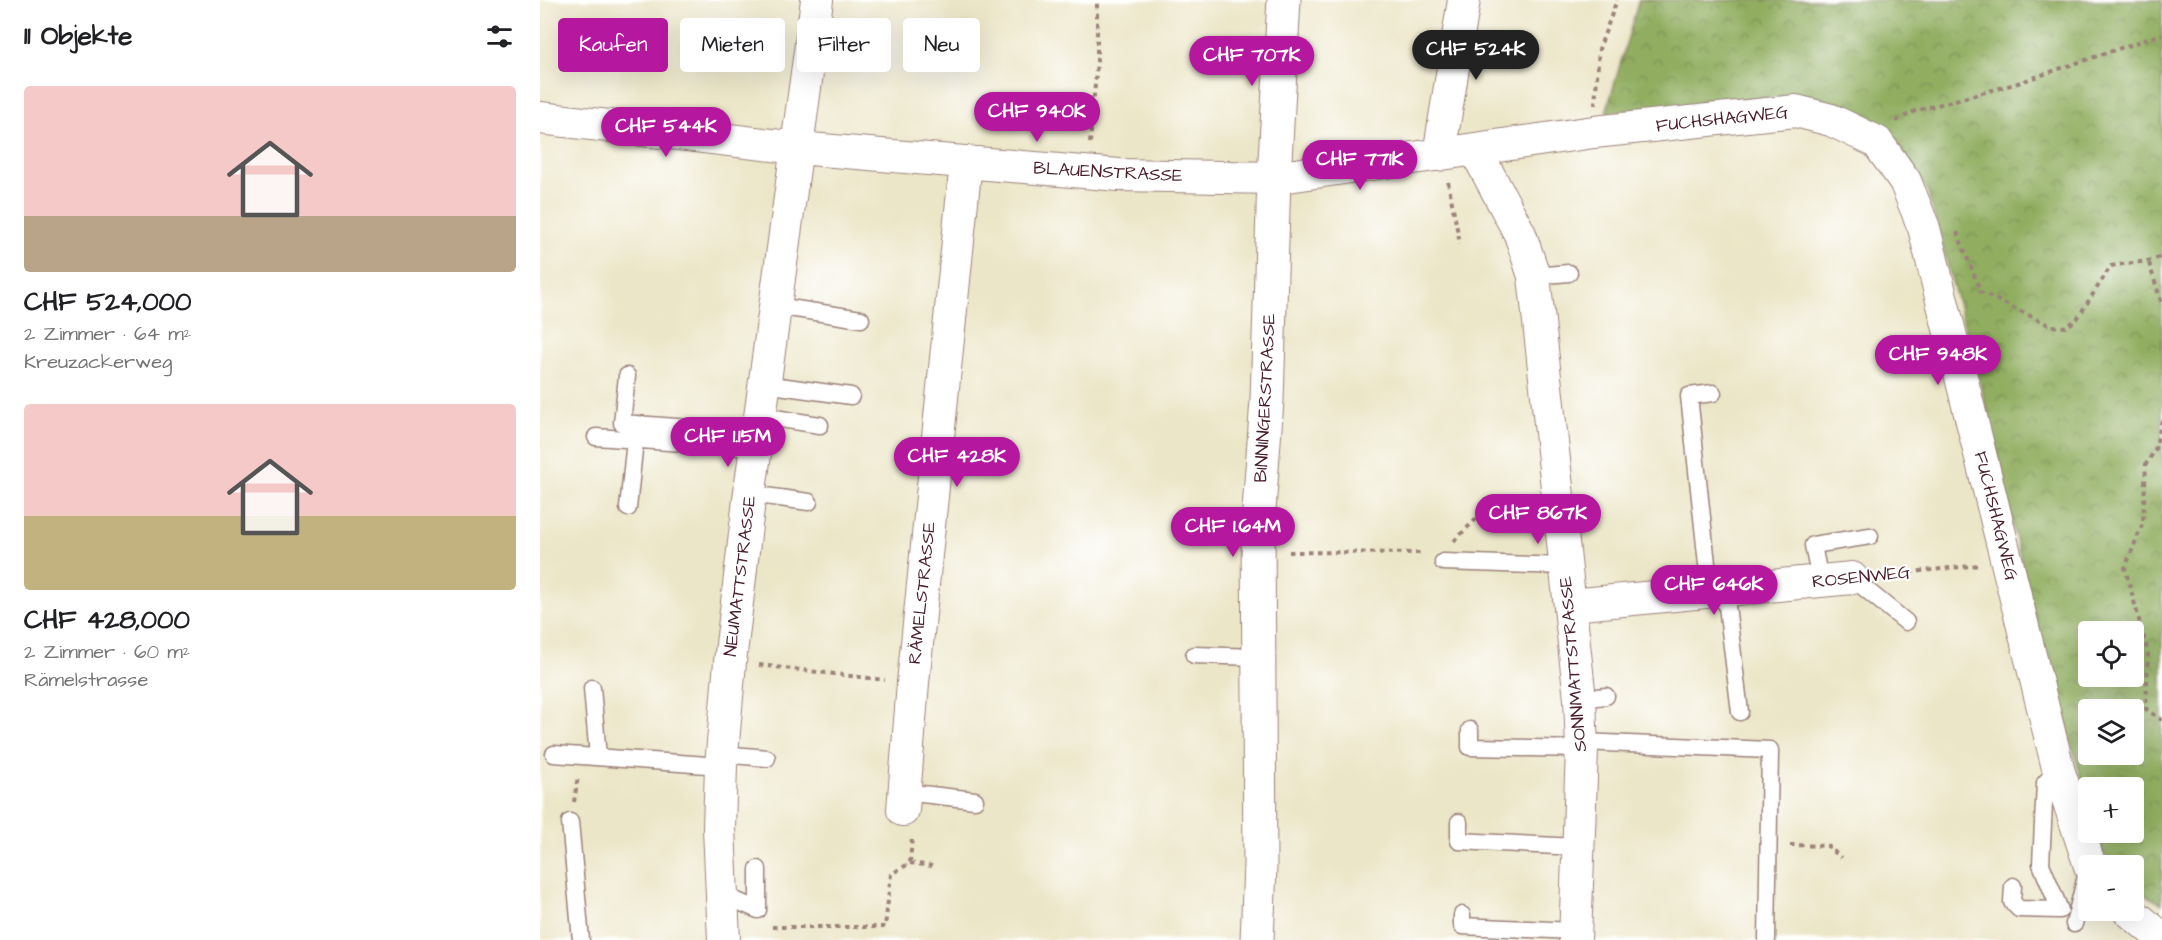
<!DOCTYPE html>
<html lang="de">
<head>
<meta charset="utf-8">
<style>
  body { margin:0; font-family:"Architects Daughter",sans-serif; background:#f2f2f2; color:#202124; height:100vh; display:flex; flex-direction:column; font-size:22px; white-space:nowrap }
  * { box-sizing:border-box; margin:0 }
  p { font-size:20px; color:#757577 }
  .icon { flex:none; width:33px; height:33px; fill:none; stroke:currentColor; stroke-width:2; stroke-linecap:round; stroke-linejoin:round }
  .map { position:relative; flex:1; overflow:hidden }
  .details { display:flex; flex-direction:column; background:#fff; width:540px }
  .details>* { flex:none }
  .top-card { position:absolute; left:18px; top:18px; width:570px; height:54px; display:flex; gap:12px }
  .controls { position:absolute; left:1538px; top:621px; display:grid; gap:12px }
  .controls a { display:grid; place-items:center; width:66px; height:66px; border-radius:6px; background:#fff; box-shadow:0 6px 24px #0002; font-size:30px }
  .price { position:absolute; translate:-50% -51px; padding:0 14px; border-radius:21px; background:#b5179e; color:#fff; font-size:20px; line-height:39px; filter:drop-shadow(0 2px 3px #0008) }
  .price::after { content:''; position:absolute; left:50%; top:36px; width:18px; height:14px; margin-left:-9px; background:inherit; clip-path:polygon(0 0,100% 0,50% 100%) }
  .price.active { background:#222; color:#fff }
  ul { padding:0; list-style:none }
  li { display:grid; align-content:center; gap:12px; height:318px; padding:0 24px }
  li span { display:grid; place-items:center; height:186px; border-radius:6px; color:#555 }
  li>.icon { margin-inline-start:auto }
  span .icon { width:108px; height:108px; fill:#fffc; stroke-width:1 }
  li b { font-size:26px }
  h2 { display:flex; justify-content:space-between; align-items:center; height:72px; padding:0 24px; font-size:26px }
  .chip { padding:0 21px; border-radius:6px; background:#fff; box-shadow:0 6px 24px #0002; font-size:21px; line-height:54px }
  .chip.active { background:#b5179e; color:#fff }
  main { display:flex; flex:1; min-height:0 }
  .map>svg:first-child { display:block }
  .forest { fill:url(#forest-crowns); stroke:#6e6646; stroke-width:1.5; fill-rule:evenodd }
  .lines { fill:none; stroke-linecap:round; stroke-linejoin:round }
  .service-casing { stroke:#9b827a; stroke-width:19 }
  .minor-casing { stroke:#9b827a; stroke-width:34 }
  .secondary-casing { stroke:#9b827a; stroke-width:35 }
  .path { stroke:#9b827a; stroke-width:4; stroke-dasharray:4.5 4.5; stroke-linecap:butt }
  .service { stroke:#fff; stroke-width:16 }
  .minor { stroke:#fff; stroke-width:32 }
  .secondary { stroke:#fff; stroke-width:33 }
  .labels { text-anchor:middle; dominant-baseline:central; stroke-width:4.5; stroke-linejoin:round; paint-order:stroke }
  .street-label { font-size:18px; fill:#4a1f2b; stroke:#fff }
</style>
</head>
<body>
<main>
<section class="details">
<h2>11 Objekte<svg class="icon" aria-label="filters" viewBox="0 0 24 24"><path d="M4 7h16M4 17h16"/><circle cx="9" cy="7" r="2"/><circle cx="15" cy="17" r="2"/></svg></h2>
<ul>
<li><span style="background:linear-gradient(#f6c9c9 70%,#b9a48a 0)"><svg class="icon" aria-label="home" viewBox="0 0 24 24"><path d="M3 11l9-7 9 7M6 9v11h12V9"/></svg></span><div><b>CHF 524,000</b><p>2 Zimmer · 64 m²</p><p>Kreuzackerweg</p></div></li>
<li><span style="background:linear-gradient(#f6c9c9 60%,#c2b280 0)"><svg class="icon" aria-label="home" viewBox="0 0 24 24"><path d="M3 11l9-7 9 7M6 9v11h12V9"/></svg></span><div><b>CHF 428,000</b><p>2 Zimmer · 60 m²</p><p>Rämelstrasse</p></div></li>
</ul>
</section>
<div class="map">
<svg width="1622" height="940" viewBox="0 0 1622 940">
  <defs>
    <pattern id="forest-crowns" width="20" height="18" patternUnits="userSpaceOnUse" patternTransform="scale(1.5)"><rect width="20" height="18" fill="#91ae61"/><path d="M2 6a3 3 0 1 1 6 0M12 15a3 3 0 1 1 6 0" fill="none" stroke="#788d50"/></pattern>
  </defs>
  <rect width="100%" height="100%" fill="#fff"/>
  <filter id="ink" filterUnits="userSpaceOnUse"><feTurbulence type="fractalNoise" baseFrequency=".0167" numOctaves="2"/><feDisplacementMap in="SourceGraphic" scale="12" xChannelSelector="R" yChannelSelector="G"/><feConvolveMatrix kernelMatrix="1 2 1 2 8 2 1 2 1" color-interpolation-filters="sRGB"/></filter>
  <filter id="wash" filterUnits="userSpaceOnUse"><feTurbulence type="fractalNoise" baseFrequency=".008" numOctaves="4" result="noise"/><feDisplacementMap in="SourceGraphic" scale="24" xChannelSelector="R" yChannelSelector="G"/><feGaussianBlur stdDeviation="1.35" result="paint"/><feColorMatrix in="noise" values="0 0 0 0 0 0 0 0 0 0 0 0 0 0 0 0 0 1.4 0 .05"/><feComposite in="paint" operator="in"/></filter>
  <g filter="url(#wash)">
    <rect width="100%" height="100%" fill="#ece6c8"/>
    <path class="forest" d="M1099,0h523v904l-29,-16v-22l-19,-1 -12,-13 -5,-19 36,-1v-44h-45v13l-57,-197 -49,-213 -55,-202 -39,-60 -92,-34 -190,18zM1548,632h45v44h-45zM1548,710h45v44h-45z"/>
  </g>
  <g filter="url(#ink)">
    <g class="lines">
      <g class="service-casing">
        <path id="service" d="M994,276l35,-3
          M236,306l85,13
          M87,376l-5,47 136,10
          M225,384l86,12
          M221,416l59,9
          M56,437l160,11
          M210,494l59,8
          M88,508l7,-68
          M903,562l122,4
          M1312,578l54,44
          M1280,581l-7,-36 57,-9
          M1185,590l15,122
          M1170,592l-21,-196 24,-3
          M654,655l64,2
          M52,688l6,69
          M1040,699l26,-3
          M930,730v17l112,2
          M1042,742l188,8 -3,190
          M14,754l167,12
          M182,754l45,4
          M364,792l71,8
          M30,822l11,118
          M919,822v19l118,6
          M1473,886l-1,16 7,7 41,1 -19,-46 4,-81 14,-14
          M181,894l37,16v-41
          M922,915v11l113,5
          M1534,924l14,-56"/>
      </g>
      <g class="minor-casing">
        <path id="minor" d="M0,118l258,30 321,27 155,3 320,-46 202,-21 35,9 46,22 28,39 19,47 135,544 31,94
          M936,151l44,83 14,42 46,423 2,50 -7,191
          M899,155l25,-155
          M1031,605l281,-27
          M363,810l10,-127 53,-521
          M1588,910l34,28
          M184,940l-5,-112 2,-62 9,-104 21,-179 66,-483"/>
      </g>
      <g class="secondary-casing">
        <path id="secondary" d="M717,940l3,-74 -2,-342 9,-124 7,-222 10,-178"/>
      </g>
      <path class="path" d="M1055,105l4,-56 18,-49
        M1356,121l19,-10 100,-27 147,-50
        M550,143l7,-82v-61
        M908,182l12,62
        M1417,232l24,60 70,34 15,1 11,-8 34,-53c18,-4 35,-2 51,-10
        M1609,263l13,41
        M1622,420l-7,30 -9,14 -3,59 -18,45 23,85 -2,56 16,11
        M914,541l25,-25h53
        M749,552l135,1
        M1343,575l97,-10
        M219,665l126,15
        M34,802l4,-26
        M1250,845l38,1 13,12
        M370,863l22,3
        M232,927h113l6,-53 19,-11 2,-26"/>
      <use href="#service" class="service"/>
      <use href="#minor" class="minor"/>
      <use href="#secondary" class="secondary"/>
    </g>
  </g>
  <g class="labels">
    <g class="street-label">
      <text transform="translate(1182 119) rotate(-6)">FUCHSHAGWEG</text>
      <text transform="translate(568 172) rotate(3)">BLAUENSTRASSE</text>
      <text transform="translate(725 398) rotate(-87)">BINNINGERSTRASSE</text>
      <text transform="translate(1456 516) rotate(76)">FUCHSHAGWEG</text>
      <text transform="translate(200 576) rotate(-83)">NEUMATTSTRASSE</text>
      <text transform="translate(1321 577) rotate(-6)">ROSENWEG</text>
      <text transform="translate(382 593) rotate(-84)">RÄMELSTRASSE</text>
      <text transform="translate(1033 664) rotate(-95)">SONNMATTSTRASSE</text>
    </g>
  </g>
</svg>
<div class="controls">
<a><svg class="icon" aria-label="locate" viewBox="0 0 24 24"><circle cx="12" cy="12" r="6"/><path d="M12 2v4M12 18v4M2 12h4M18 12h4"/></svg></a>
<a><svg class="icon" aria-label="layers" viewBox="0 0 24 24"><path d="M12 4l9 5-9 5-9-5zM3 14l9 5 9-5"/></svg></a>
<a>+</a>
<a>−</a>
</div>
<b class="price active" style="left:936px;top:81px">CHF 524K</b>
<b class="price" style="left:712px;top:87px">CHF 707K</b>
<b class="price" style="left:497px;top:143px">CHF 940K</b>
<b class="price" style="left:126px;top:158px">CHF 544K</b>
<b class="price" style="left:820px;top:191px">CHF 771K</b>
<b class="price" style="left:1398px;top:386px">CHF 948K</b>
<b class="price" style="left:188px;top:468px">CHF 1.15M</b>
<b class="price" style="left:417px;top:488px">CHF 428K</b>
<b class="price" style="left:998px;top:545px">CHF 867K</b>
<b class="price" style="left:693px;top:558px">CHF 1.64M</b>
<b class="price" style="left:1174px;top:616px">CHF 646K</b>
<div class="top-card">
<a class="chip active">Kaufen</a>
<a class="chip">Mieten</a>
<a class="chip">Filter</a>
<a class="chip">Neu</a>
</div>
</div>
</main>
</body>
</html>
